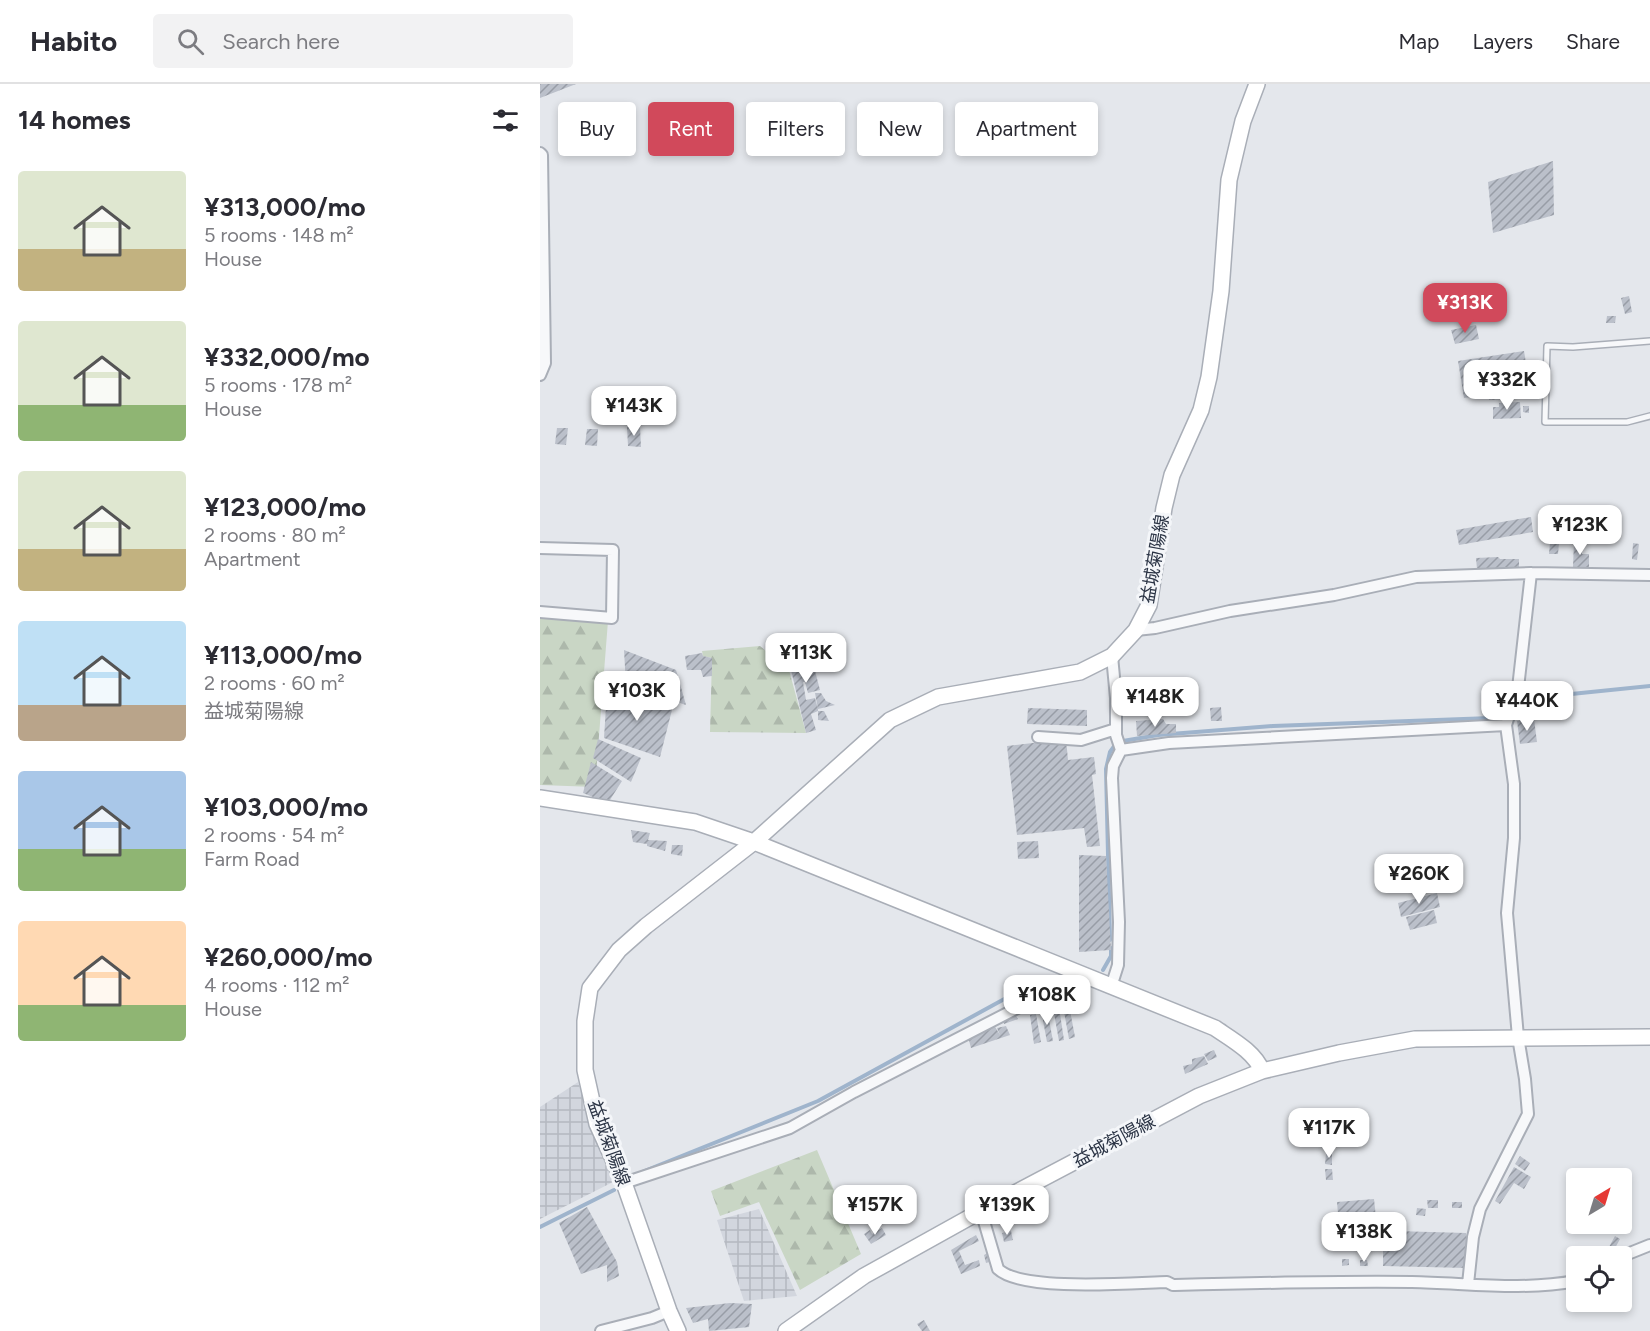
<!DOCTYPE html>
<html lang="en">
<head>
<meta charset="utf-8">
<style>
  body { margin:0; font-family:Figtree,"Noto Sans JP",sans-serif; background:#f2f2f3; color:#2b2b33; height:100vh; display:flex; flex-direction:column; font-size:22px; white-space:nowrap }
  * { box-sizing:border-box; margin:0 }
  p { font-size:20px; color:#7c7c81 }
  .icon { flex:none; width:33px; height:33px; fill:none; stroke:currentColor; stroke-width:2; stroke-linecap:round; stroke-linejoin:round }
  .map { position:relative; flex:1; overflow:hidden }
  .drawer { display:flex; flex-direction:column; background:#fff; width:540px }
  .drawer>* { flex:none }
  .hud { position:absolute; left:18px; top:18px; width:570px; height:54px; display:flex; gap:12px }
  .needle { width:39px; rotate:38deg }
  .controls { position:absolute; left:1026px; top:1084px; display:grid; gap:12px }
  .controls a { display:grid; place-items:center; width:66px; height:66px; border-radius:6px; background:#fff; box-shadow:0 3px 9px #0003; font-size:30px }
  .price { position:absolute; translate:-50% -51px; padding:0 14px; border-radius:12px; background:#fff; color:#222; font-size:20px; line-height:39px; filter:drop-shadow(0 2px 3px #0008) }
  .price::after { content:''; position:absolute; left:50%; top:36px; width:18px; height:14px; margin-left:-9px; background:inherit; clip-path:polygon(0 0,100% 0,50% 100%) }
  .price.active { background:#d1495b; color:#fff }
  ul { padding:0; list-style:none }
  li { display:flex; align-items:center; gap:18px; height:150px; padding:0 18px }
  li span { display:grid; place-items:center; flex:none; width:168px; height:120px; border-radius:6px; color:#555 }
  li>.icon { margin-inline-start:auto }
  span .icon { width:72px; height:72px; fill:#fffc; stroke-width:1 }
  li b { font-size:26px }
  h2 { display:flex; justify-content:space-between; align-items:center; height:72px; padding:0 18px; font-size:26px }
  .pill { padding:0 21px; border-radius:6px; background:#fff; box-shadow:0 3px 9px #0003; font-size:21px; line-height:54px }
  .pill.active { background:#d1495b; color:#fff }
  header { display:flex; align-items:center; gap:36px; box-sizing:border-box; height:84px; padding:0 30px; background:#fff; border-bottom:2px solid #e1e1e2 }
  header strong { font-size:28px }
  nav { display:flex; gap:33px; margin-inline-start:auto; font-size:21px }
  .search { width:420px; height:54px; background:#f2f2f3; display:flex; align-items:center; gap:15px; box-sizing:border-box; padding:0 21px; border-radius:6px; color:#7c7c81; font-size:22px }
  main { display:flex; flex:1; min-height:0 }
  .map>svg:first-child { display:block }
  .industrial { fill:url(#industrial-grid) }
  .forest { fill:url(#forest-firs) }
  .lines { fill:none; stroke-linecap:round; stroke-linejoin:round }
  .stream { stroke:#9fb4cc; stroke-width:4 }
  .building { fill:url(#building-hatch) }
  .lane-casing { stroke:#a9aeb7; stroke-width:8 }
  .street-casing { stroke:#a9aeb7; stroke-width:14 }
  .secondary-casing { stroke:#a9aeb7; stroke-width:18 }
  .lane { stroke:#f7f8fa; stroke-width:5 }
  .street { stroke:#f7f8fa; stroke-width:10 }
  .secondary { stroke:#fff; stroke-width:15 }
  .labels { text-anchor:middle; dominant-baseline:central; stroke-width:6; stroke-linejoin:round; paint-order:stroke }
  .street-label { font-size:18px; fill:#2b3445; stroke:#f4f6f9 }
</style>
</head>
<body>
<header>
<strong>Habito</strong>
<div class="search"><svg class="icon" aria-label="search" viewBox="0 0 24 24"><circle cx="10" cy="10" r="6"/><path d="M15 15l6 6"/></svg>Search here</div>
<nav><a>Map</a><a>Layers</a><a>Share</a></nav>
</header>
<main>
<section class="drawer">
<h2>14 homes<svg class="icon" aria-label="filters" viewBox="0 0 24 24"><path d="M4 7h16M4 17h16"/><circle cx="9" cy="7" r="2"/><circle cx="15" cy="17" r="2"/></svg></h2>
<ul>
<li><span style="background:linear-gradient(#dfe7d0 65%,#c2b280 0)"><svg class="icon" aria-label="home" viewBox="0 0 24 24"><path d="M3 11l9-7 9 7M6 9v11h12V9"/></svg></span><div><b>¥313,000/mo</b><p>5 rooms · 148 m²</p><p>House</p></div></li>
<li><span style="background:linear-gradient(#dfe7d0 70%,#8fb573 0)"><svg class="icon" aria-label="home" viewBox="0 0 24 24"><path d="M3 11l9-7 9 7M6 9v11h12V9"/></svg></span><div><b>¥332,000/mo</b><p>5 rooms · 178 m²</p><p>House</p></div></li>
<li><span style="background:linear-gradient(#dfe7d0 65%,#c2b280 0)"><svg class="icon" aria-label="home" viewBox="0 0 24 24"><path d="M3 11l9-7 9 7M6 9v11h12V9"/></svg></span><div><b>¥123,000/mo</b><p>2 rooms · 80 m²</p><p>Apartment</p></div></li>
<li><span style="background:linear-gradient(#bfe0f5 70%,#b9a48a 0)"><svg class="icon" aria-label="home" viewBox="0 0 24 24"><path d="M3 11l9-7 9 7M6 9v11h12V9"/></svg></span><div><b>¥113,000/mo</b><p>2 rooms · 60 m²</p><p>益城菊陽線</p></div></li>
<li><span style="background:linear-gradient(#a9c7e8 65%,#8fb573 0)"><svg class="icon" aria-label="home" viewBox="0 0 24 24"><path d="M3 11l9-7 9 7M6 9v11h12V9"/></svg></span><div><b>¥103,000/mo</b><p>2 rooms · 54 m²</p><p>Farm Road</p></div></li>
<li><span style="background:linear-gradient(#ffd9b3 70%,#8fb573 0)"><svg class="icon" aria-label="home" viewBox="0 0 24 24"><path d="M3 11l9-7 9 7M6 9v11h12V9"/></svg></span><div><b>¥260,000/mo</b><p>4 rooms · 112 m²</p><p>House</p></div></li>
</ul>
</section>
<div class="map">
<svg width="1110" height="1247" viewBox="0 0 1110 1247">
  <defs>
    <pattern id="industrial-grid" width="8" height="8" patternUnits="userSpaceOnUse" patternTransform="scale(1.5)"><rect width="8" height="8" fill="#d2d6de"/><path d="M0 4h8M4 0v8" fill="none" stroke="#b4b8c0"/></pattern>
    <pattern id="forest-firs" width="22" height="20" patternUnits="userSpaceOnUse" patternTransform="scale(1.5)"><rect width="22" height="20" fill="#c9d6c5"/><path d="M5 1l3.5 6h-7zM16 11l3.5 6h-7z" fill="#adb8ab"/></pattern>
    <pattern id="building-hatch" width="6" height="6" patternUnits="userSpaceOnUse" patternTransform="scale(1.5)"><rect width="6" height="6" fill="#bbc0ca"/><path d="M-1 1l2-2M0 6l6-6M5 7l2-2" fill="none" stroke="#989da6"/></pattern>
  </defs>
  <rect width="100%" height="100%" fill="#e4e7ec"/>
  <path class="industrial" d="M38,998l35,100 -73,37v-112z
    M219,1125l38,87 -53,5 -27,-81z"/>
  <path class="forest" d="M0,533l68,4 -13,166 -55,-2z
    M220,562l29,24 17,63 -96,-1 2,-74 -9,-2 -1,-5z
    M277,1066l44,104 -61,36 -41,-88 -39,14 -9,-25z"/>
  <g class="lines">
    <path class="stream" d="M983,617l9,-3 118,-12
      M583,657l35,-6 115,-9 218,-8 15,-7
      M570,856l-4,-171 4,-17 5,-7
      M563,886l8,-14v-8
      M102,1088l176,-71 201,-110 32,-5
      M0,1143l74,-37"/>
  </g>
  <path class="building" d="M0,0h36l-36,14z
    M1013,77l1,54 -61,18 -5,-51z
    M1089,212l3,16 -7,2 -4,-16z
    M1067,232h9l-1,7h-9z
    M936,241l3,14 -24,5 -4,-14z
    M984,267l3,18 -57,8 1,8 8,-1 2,11 -17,3 -6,-37z
    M983,299v15l-14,1 -1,-15z
    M966,304v11l-17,1 -1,-11z
    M980,318l1,16 -28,1v-12h6v-4z
    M983,322h6v7l-6,-1z
    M87,343h13l1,20 -13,-1z
    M17,344h11l-2,17 -11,-1z
    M47,345h11l-1,17 -12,-1z
    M991,433l2,15 -74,13 -3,-15z
    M1034,457h8v13h7v13h-16z
    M1010,458l9,1 -1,11h-9z
    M1093,459l6,1 -2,16 -5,-1z
    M958,473l2,2h19v9l-42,1 -1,-11z
    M268,560l12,46 -12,3 -3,-11h-2l3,18 9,-2 3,11 -3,-16h6l5,8 9,4 -17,4v2l-7,3 5,16 -10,3 -20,-84z
    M84,566l52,20 10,35 -60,-20z
    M162,569l1,3 9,2v18l-9,1 -2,-7h-14l-2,-14z
    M67,607l67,11 -14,55 -56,-19z
    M681,623l1,14h-11l-1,-13z
    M488,624l59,2v16l-60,-2z
    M278,627h6l5,10 -11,-1z
    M623,635l3,5h10v9l-39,3 -1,-15z
    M994,635l3,23 -17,2 -3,-23z
    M58,655l43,19 -10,24 -38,-24z
    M526,655l2,21 26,-3 2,17 -4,1 8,71 -13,1 -3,-19 -67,7 -10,-89z
    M51,678l31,19 -14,22 -25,-10z
    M91,746l19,3 -2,7 19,1 -2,10 -18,-5v-2l-14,-2z
    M498,757l1,17 -21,1 -1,-17z
    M132,761h11l-1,11 -11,-2z
    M539,771l27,1 5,94 -32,2z
    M897,809l3,14 -39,10 -3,-14z
    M894,826l3,13 -27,7 -4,-13z
    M529,921l6,32 -6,2 -6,-33z
    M519,923l5,33 -5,1 -6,-33z
    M471,924l7,11 -14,5 -2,-10z
    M507,925l6,32 -6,1 -6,-32z
    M496,930l5,28 -7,2 -4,-29z
    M451,936l9,15 -3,-7 9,-2 4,9 -39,13 -4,-15z
    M674,966l3,7 -9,4 -4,-7z
    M664,972l4,8 -23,10 -2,-8 9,-2v-5z
    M786,1070h6v11l-7,-1z
    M980,1072l10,7 -5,8 -10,-7z
    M974,1083l17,10 -7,12 -10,-6 -14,21 -5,-3z
    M785,1085h7l1,11h-7z
    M834,1115l5,47 -38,4 -4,-48z
    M887,1116h11v8h-10z
    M912,1118h10v6h-10z
    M47,1123l30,55 2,14 -12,6v-17l-26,9 -22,-51z
    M877,1124l9,1 -1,7 -9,-1z
    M843,1137h12v10l71,2 1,35 -84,-2z
    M342,1144l4,7 -15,9 -7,-10 6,-4 2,4z
    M471,1147l2,9 -9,2 -2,-9z
    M436,1151l3,6 -20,10 6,14 14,-5 1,6 -19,8 -10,-24z
    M1075,1152l5,3 -6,11 -5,-3z
    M449,1168l4,9 -7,2 -2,-8z
    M802,1175h7v6l-7,1z
    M820,1176h7l1,6h-8z
    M190,1219l22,1 -3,23 -40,4 -1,-12 -15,4 -7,-15z
    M384,1236l6,11h-8l-5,-7z"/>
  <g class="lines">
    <g class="lane-casing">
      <path id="lane" d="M1110,257l-77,6 -26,-1 -2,76h82l23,-6"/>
    </g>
    <g class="street-casing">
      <path id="street" d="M0,69l2,2 3,208 -5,12
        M0,464l73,2 -1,68 -72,-6
        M596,546l19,-2 75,-17 104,-16 82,-18 115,-4 119,2
        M498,653l43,3 35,-11
        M581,666l48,-7 337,-18
        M571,903l7,-22 1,-43 -7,-144 1,-12 8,-16 -5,-15v-37l-4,-42
        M84,1099l166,-55 64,-36 210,-108
        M441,1127l17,58c24,23 134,14 169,13l6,3c80,-2 159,-4 239,-3 55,1 110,9 164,-1
        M1080,1173l30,-12
        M928,1200l5,-47 7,-28 48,-95 -3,-35 -7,-42 -11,-124 7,-75v-54l-8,-59 12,-37 13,-115
        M61,1247l51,-13 17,-7"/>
    </g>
    <g class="secondary-casing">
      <path id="secondary" d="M0,714l155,24 59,20 461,186c16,11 40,24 47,43
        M138,1247l-9,-20 -45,-128 -27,-59 -12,-54v-49l5,-33 29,-38 27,-24 108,-84 136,-122 48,-23 142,-25 32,-16 24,-26 13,-25 15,-97 8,-33 29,-65 8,-33 12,-86 8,-111 14,-59 14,-37
        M246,1247l78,-55 117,-65 218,-115 63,-25 77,-18 76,-14 235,-2"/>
    </g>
    <use href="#lane" class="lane"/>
    <use href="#street" class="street"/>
    <use href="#secondary" class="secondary"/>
  </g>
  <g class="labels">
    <g class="street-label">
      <text transform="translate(615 475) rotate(-80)">益城菊陽線</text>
      <text transform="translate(574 1057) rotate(-28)">益城菊陽線</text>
      <text transform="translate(69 1059) rotate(70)">益城菊陽線</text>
    </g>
  </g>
</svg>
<div class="controls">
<a><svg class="needle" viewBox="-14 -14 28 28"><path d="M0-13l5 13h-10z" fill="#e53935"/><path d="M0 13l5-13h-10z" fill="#7c7c81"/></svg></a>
<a><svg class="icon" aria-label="locate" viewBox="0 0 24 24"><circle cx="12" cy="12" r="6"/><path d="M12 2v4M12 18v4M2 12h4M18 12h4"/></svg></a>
</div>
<b class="price active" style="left:925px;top:250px">¥313K</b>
<b class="price" style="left:967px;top:327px">¥332K</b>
<b class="price" style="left:94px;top:353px">¥143K</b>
<b class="price" style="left:1040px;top:472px">¥123K</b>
<b class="price" style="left:266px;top:600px">¥113K</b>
<b class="price" style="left:97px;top:638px">¥103K</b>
<b class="price" style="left:615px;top:644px">¥148K</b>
<b class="price" style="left:987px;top:648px">¥440K</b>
<b class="price" style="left:879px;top:821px">¥260K</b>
<b class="price" style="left:507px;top:942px">¥108K</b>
<b class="price" style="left:789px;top:1075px">¥117K</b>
<b class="price" style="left:335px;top:1152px">¥157K</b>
<b class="price" style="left:467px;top:1152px">¥139K</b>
<b class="price" style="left:824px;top:1179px">¥138K</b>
<div class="hud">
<a class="pill">Buy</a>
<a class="pill active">Rent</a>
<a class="pill">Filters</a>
<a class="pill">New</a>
<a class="pill">Apartment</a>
</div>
</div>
</main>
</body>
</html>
